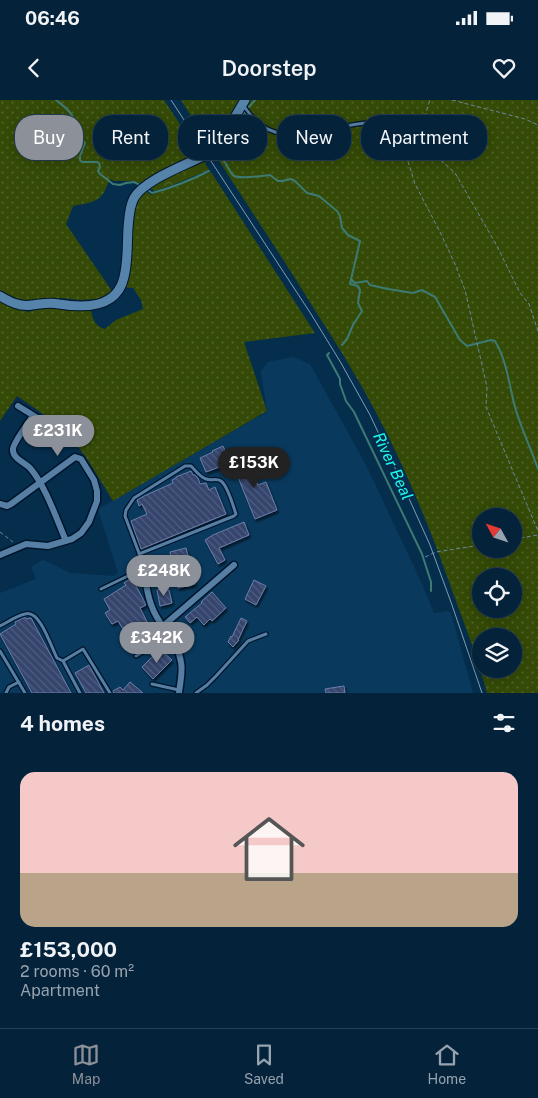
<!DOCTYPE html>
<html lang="en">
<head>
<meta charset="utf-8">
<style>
  body { margin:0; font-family:"Public Sans",sans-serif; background:#0d2a42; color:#f1f3f6; height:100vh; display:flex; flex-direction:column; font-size:19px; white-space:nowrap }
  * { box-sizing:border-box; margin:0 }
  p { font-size:16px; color:#97a4af }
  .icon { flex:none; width:28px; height:28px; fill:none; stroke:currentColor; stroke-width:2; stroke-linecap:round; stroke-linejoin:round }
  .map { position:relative; height:593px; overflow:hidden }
  .drawer { display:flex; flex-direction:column; background:#04223a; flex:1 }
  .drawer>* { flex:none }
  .top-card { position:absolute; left:15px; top:15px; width:509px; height:45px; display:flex; gap:10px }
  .needle { width:32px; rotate:310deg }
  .tools { position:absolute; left:472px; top:408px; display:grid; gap:10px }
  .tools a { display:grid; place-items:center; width:50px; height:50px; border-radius:50%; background:#04223a; box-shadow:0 2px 12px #0003,0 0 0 1px #253f54; font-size:25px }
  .price { position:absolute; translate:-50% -42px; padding:0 11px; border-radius:18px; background:#8c9099; color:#fff; font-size:16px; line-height:32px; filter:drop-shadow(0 1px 2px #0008) }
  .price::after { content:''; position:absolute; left:50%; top:30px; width:15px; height:11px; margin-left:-8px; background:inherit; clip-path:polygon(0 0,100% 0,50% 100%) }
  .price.selected { background:#222; color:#fff }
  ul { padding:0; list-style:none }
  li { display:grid; align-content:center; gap:10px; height:265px; padding:0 20px }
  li+li { border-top:1px solid #253f54 }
  li span { display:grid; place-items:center; height:155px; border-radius:15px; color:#555 }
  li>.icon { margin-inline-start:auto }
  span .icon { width:90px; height:90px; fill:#fffc; stroke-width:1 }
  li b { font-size:21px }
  h2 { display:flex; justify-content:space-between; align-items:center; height:60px; padding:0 20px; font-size:21px }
  .chip { padding:0 18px; border-radius:20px; background:#04223a; box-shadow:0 2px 12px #0003,0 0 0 1px #253f54; font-size:18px; line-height:45px }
  .chip.selected { background:#8c9099; color:#fff }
  .status { display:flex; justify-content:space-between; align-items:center; height:35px; padding:0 25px; background:#04223a; direction:ltr }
  .status svg { height:14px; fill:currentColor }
  header { display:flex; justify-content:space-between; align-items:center; height:65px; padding:0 20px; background:#04223a; font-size:22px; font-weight:600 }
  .dock { display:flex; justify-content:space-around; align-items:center; height:70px; border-top:1px solid #253f54; background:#04223a; font-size:14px; color:#97a4af }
  .dock a { display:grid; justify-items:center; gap:2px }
  .dock .selected { color:#8c9099 }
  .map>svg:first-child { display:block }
  .built { fill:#093a5e }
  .grass { fill:url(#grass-dots); fill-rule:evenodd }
  .forest { fill:url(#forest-crowns) }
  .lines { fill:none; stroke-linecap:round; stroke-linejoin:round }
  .stream { stroke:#3d7a73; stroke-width:2 }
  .building { fill:url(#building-back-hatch); stroke:#6c7eaa; filter:url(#shadow) }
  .lane-casing { stroke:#00152c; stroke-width:5.5 }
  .street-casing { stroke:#00152c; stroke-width:9 }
  .secondary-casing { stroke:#00152c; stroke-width:11 }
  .path { stroke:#6987a1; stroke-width:1; stroke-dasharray:4 2.5; stroke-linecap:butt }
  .lane { stroke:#577fa3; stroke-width:3 }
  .street { stroke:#577fa3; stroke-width:6 }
  .secondary { stroke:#5683aa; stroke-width:9 }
  .tram { stroke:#809db4; stroke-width:1 }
  .secondary-bridge-casing { stroke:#00152c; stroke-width:11; stroke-linecap:butt }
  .secondary-bridge { stroke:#5683aa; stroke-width:9 }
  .labels { text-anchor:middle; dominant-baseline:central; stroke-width:4; stroke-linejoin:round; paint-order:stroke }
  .water-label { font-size:16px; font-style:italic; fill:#1df9ea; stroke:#052e4d }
</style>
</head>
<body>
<div class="status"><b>06:46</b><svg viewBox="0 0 49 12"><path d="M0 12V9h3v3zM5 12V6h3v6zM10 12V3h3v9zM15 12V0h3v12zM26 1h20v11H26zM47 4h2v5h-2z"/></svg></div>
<header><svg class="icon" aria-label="back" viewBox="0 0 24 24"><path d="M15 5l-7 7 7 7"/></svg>Doorstep<svg class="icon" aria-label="heart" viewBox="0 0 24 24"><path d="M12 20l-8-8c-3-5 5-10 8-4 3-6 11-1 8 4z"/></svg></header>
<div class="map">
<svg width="538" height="593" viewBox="0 0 538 593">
  <defs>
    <pattern id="grass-dots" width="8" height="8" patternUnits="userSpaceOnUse" patternTransform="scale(1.25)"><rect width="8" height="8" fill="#344a06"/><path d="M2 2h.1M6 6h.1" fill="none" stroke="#50642b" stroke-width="1.8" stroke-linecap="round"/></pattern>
    <pattern id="forest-crowns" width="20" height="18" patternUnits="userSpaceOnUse" patternTransform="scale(1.25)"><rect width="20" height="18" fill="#344a06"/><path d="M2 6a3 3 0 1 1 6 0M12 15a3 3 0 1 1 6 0" fill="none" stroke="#50642b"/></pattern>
    <pattern id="building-back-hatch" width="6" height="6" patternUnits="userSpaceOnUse" patternTransform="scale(1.25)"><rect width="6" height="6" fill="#34446c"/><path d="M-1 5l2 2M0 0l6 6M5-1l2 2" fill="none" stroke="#505e81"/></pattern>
    <filter id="shadow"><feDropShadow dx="1.5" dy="2.5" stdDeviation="1" flood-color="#0009"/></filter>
  </defs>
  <rect width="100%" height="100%" fill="#052e4d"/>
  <path class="built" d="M293,257l17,7 57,103 55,117 12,29 14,-2 3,2 22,80h-473v-100l36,-14 -5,-12 12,-7 28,13 43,3 4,-3 -20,-64 169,-97 -6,-41 7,-9z"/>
  <path class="grass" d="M0,0h164l35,53 -56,31 -9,-3h-20l-3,-2c-4,5 -5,10 -8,15 -6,9 -21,10 -30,12l-7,18 46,67 -6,5 -8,3 -18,1 -19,-2 -29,3 -14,-2 -18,-8z
    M181,0h60l-19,31 -12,15z
    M248,0h290v593h-51c-8,-30 -19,-60 -30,-89 -20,-57 -42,-114 -69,-168 -21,-43 -46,-84 -72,-124 -33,-54 -68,-106 -102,-159zM481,416h33v33h-33zM481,476h33v33h-33zM481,536h33v33h-33z
    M211,72l104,161 -71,9 23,69 -154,90 -27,-44 -24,-30 -45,-31 -17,25v-121l28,12 19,-6 31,5h13c2,9 4,15 14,18l11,-9 27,-11 -2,-9 -8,-12 -8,-1 9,-83 11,-14 6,5z"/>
  <path class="forest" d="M203,59l6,11 -34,14 -20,7 -6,-3 5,-4z"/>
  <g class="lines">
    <path class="stream" d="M56,0c14,11 22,16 17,36l9,4 3,3 -5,13v4l2,2h15l2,1 1,4 -2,4 2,3 13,10 7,1 6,-2 8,-1 6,3
      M249,7l6,-7
      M226,65l1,1c2,3 4,8 7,10 7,3 27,0 36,-1l8,6h4l9,-2 4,2 12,12 12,3 18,15 3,5 2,12 6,7 12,6 -10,43 8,2 2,4 -2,13 4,8 -9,14 -6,14 -5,6
      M227,65l-7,-9 2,-4 15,-22 8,-18
      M148,90l4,3c19,-5 39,-13 57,-22
      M351,179l4,4 12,-2 3,4 18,4 25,4 9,-3 13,7 25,43 7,6 24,-6 4,1c12,20 14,44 20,66 6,21 16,42 23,62
      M329,253l-2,2 13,24v5l6,17 8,11 68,142 9,28v9"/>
  </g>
  <path class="building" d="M223,346l7,17 -24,9 -6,-14 13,-6 -1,-1z
    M246,354l12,31 8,-3 11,28 -22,9 -24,-59z
    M191,371l2,4h2l3,3 2,6 6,-1 3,7 6,-3 11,27 -85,35 -10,-28 16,-7 -5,-10 -3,2 -2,-6 7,-4 29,-13 -1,-3 4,-2v-1z
    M244,422l5,13 -30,13 6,12 -7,4 -13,-24 8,-5z
    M186,448l9,36 -17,4 -3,-11 -8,2 -4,-15 9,-2 -2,-10z
    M132,478l13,25 1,2 -6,3 15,29 -22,13 -6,-10 2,-1 -11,-18 -6,3 -7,-11 5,-3 -6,-11 22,-14 -2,-2z
    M254,480l12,6 -10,19 -11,-6z
    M166,488v2h3l3,13 -12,3 -3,-16z
    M212,492l14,16 -14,13 -2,-2 -6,6 -7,-8 -7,6 -5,-6 17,-14 -1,-1z
    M25,517l1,2 4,-1h1l40,75h-39l-32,-59 16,-10 -1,-2z
    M241,518l6,3 -9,19h1l-6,7 -5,-5 3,-6 1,1z
    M160,549l12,11 -19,19 -11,-12z
    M89,565l1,2 14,26h-18l-11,-20z
    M130,582l13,11h-30v-2l7,-4 3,3z
    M344,586l1,7h-19l-1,-4z"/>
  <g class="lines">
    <g class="lane-casing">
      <path id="lane" d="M243,5c5,7 11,15 18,20 30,22 71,1 104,-2 6,-1 13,-3 19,-2 9,2 15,10 21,16
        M139,454l95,-38 2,-2c-3,-8 -8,-28 -15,-33 -4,-3 -10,0 -15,-2 -6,-2 -11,-9 -15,-13h-6l-51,32 -8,12 -1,6 17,45
        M101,489l35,-17 9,14
        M0,526c8,-4 16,-10 25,-12 15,-5 26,33 32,44l6,3 17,32
        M0,551l25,42
        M136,556l33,-19
        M63,561l20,-12 27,44
        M152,584l27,6
        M6,593l3,-6 10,-5
        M196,593l11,-8 9,-9 32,-35 18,-7"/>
    </g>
    <g class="street-casing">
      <path id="street" d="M18,306l34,21
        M33,316c-4,6 -20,27 -20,33 -1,9 12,14 17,19 15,17 27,52 36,73
        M0,404l7,2 4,-2 64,-47 6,2 13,21 3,11v10l-8,21 -8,11 -9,6 -24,7 -22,-2 -26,11
        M143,461c2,16 3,32 9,46 7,20 26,34 29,55 2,10 -1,21 -2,31
        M162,527l72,-62"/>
    </g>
    <g class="secondary-casing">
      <path id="secondary" d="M214,49l15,-22 16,-27
        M0,196c10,6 20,11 32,9 9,-1 18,-3 27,-1 25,4 58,5 65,-27 4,-16 3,-33 4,-49 1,-10 1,-21 6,-30 9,-17 49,-32 67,-41"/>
    </g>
    <path class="path" d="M452,0l73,19 13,6
      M409,38l14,6 32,29 42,73 23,47 9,11 9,27
      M406,42v13l9,29 25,48 15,32 10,26 22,97 -1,20 52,124
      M423,43c0,-14 2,-30 7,-43
      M0,432l13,10
      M514,439l24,-4
      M425,457l11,-5 45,-7"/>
    <use href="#lane" class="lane"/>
    <use href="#street" class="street"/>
    <use href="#secondary" class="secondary"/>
    <path class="tram" d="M171,0l140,214 30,49 29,52 32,68 28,62 22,60 30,88"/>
    <g class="secondary-bridge-casing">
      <path id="secondary-bridge" d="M201,57l13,-8"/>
    </g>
    <use href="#secondary-bridge" class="secondary-bridge"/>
  </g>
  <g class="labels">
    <g class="water-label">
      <text transform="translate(393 366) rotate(65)">River Beal</text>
    </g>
  </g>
</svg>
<div class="tools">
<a><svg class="needle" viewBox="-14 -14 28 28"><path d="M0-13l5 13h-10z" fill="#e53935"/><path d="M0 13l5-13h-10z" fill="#97a4af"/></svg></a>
<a><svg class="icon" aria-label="locate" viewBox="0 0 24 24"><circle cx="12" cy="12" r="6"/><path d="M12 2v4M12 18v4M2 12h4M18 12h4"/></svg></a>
<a><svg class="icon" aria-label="layers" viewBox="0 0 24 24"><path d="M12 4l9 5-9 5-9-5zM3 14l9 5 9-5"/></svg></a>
</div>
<b class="price" style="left:58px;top:357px">£231K</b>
<b class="price selected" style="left:254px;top:389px">£153K</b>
<b class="price" style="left:164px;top:497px">£248K</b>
<b class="price" style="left:157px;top:564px">£342K</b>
<div class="top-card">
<a class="chip selected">Buy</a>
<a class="chip">Rent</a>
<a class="chip">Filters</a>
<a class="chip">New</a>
<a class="chip">Apartment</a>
</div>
</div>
<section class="drawer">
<h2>4 homes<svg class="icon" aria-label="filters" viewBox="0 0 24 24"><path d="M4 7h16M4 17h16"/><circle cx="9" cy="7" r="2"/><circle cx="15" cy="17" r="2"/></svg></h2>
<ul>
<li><span style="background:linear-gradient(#f6c9c9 65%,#b9a48a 0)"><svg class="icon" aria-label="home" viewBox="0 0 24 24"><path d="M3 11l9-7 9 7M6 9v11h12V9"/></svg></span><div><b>£153,000</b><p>2 rooms · 60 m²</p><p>Apartment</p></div></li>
</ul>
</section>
<nav class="dock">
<a class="selected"><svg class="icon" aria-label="map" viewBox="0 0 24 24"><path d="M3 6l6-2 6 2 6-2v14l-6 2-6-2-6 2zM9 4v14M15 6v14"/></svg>Map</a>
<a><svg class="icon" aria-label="saved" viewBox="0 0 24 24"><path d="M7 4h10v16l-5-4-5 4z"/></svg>Saved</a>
<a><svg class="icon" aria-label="home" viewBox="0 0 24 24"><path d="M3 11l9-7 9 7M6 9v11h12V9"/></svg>Home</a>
</nav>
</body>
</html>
